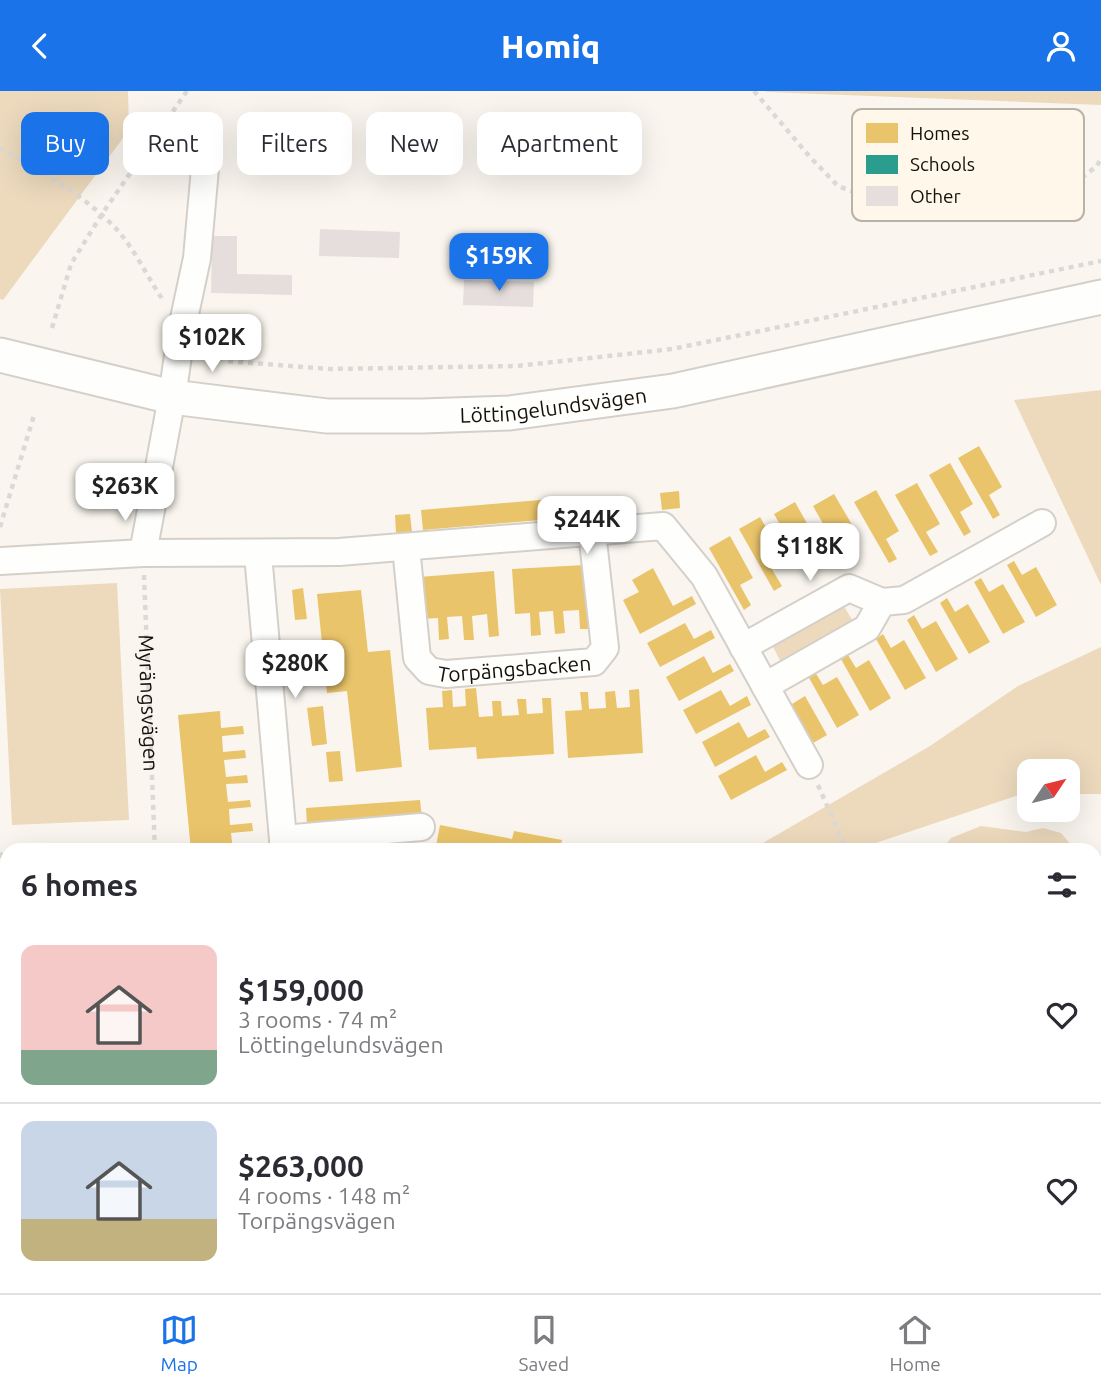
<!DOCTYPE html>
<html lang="en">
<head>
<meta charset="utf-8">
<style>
  body { margin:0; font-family:Ubuntu,sans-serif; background:#f2f2f3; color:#2b2b33; height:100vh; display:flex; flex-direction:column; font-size:26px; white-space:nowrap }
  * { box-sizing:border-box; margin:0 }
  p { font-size:23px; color:#7c7c81 }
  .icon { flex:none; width:38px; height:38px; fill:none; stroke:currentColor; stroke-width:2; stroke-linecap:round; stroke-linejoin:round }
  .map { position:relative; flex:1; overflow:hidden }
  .details { position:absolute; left:0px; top:752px; width:1102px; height:450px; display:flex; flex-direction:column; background:#fff; border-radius:21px 21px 0 0; box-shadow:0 7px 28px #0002 }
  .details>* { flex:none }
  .top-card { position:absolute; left:21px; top:21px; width:700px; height:63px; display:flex; gap:14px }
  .needle { width:46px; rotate:55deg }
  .controls { position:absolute; left:1017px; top:668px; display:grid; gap:14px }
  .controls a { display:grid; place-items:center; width:63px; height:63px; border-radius:14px; background:#fff; box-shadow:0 7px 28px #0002; font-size:35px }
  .price { position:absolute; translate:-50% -60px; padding:0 16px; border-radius:14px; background:#fff; color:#222; font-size:23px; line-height:46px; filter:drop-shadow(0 2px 4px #0008) }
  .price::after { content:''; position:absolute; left:50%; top:42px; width:21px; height:16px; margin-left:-10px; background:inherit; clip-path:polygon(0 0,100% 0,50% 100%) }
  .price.current { background:#1a73e8; color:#fff }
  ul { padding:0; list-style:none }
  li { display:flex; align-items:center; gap:21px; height:175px; padding:0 21px }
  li+li { border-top:2px solid #e1e1e2 }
  li span { display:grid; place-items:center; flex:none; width:196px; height:140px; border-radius:14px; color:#555 }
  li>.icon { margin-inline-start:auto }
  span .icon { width:84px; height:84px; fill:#fffc; stroke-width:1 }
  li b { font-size:30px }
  h2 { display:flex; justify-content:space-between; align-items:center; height:84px; padding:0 21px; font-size:30px }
  .chip { padding:0 24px; border-radius:14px; background:#fff; box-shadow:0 7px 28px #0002; font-size:24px; line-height:63px }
  .chip.current { background:#1a73e8; color:#fff }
  header { display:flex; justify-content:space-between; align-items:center; height:91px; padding:0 21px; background:#1a73e8; color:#fff; font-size:32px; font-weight:800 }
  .tabs { display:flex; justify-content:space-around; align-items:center; height:98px; border-top:2px solid #e1e1e2; background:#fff; font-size:19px; color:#7c7c81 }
  .tabs a { display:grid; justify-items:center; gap:4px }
  .tabs .current { color:#1a73e8 }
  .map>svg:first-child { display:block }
  .built { fill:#fdf1de }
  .green { fill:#eddabd }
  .homes { fill:#e9c46a }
  .schools { fill:#2a9d8f }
  .building { fill:#e5dedd }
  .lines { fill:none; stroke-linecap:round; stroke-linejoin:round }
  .minor-casing { stroke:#d4d0c9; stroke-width:30 }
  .major-casing { stroke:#d4d0c9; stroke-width:37 }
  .path { stroke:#dbd9d6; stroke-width:4.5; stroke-dasharray:5 5; stroke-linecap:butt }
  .minor { stroke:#fefefd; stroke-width:26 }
  .major { stroke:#fefefd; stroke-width:33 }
  .labels { text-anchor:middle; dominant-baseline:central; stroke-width:7; stroke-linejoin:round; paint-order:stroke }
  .street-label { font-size:21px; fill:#151009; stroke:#fff7ea }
  .key { fill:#fff7ea; stroke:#b9b2a6; stroke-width:2 }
  .key-label { font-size:19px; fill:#151009 }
</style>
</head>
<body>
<header><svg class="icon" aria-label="back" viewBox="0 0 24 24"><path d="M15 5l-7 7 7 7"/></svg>Homiq<svg class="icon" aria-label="person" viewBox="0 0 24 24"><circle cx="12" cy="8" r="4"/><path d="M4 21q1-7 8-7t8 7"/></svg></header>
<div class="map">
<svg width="1101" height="1202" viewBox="0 0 1101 1202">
  <rect width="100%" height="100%" fill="#faf6ef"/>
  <path class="built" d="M177,1195h580l-2,7h-578z"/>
  <path class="green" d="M0,0h128l1,39 -126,170 -3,-1z
    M765,0h336v14l-333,-13z
    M1101,299v195l-87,-185z
    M117,492l12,237 -117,5 -12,-236z
    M842,512l12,20 -72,41 -11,-21z
    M1101,556v147h-33v-22h-39v23h-10l-164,55h-104l179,-104 88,-60z
    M981,735l45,6 17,-4 18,5 11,13v4h-131l10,-12z
    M1096,998l5,1v203h-287l3,-7h279z"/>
  <path class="homes" d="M979,355l23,41 -13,8 11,20 -7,4 -35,-61z
    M950,372l23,41 -13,8 11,20 -7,4 -35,-61z
    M917,392l23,41 -14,8 12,20 -8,4 -35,-61z
    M876,399l23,41 -13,8 11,20 -8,4 -35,-61z
    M679,400l1,17 -18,2 -2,-17z
    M834,403l24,41 -13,8 11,20 -8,5 -35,-62z
    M563,407l1,20 -141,12 -2,-20z
    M795,411l23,41 -13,7 11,21 -7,4 -35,-61z
    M410,423l2,18 -16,1 -1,-18z
    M760,426l24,41 -14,8 12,20 -8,5 -35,-62z
    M730,445l23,42 -13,7 11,20 -7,5 -35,-62z
    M1014,470l8,14 14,-8 21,38 -21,12 -29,-52z
    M584,474l5,64h-9l-1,-19 -16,1 2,22 -10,1 -2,-23 -14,1 2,23 -10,1 -1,-23 -15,1 -3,-45z
    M653,477l20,38 19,-10 4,8 -56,30 -17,-34 16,-8 -7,-12z
    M494,480l5,65 -10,1 -2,-23 -15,2 2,24h-10l-2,-24 -15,1 2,22 -10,1 -1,-22 -16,1 -3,-42z
    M981,487l8,14 14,-8 22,38 -22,12 -29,-52z
    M303,497l4,31 -12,1 -3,-30z
    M361,499l7,62 22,-2 12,117 -46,5 -9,-81 -20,2 -10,-99z
    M947,507l8,14 13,-8 22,38 -21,12 -29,-51z
    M914,524l8,14 14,-8 22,38 -22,13 -29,-52z
    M685,532l9,16 17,-9 4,8 -55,29 -13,-24z
    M883,543l8,14 13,-8 22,38 -21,12 -29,-51z
    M848,564l8,13 13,-8 22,38 -21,13 -29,-52z
    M704,565l9,17 17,-9 4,7 -55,30 -13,-24z
    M815,581l8,13 14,-8 22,38 -22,13 -29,-52z
    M476,597l3,29 14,-1 -1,-15h9l1,15 17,-1 -2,-16h9l1,15 16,-1 -1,-15h9l3,56 -77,5 -1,-12 -47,3 -3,-42 17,-1 -1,-16 10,-1 1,17 13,-1 -1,-17z
    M639,598l4,64 -75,5 -3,-47 17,-1 -2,-18h8l1,17 17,-1 -1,-16 10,-1 2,17 13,-1 -1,-17z
    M721,599l9,16 17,-10 4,9 -55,29 -13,-24z
    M784,600l8,13 13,-8 22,39 -21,12 -29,-52z
    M323,615l4,38 -15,2 -5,-38z
    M220,620l1,17 22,-2 1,8 -22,2 1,16 22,-2 1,8 -22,2 2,17 21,-2 1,8 -22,1 2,18 22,-2 1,7 -22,2 1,16 22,-2 1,8 -22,2 2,18h-42l-13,-136z
    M739,631l9,16 17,-9 5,8 -55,30 -13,-25z
    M340,660l3,30 -14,1 -3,-30z
    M756,664l9,17 17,-10 5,8 -56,30 -13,-24z
    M420,709l2,18 -115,8 -1,-18z
    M440,734l72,14 2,-8 48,9 -2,11h-125z
    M413,752l1,8h-56v-2z
    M0,858h7v35l-7,1z
    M1096,859h5v37h-5z
    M0,923h7v58l-7,-4z
    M0,1082l7,2v36l-6,20z
    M5,1195h30l1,7h-30z"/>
  <path class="schools" d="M256,1195h35l-5,7h-24l-7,-5z
    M649,1195h59v7h-59z"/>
  <path class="building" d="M320,138l80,3 -1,26 -80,-2z
    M212,145h25v38l55,1v20l-81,-2z
    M464,189l70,2 -1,25 -70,-2z"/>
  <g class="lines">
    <g class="minor-casing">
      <g id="minor">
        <path id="s2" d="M406,456l11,111 12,13 17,3 148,-12 11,-14 -13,-116"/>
        <path d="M143,462l196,-1 324,-26 41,50 105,189"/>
        <path d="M258,463l26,297"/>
        <path d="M0,470l143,-8 29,-156 10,-69 15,-70 11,-123"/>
        <path d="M743,556l106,-59 33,14"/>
        <path d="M765,595l102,-58 15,-26 22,-2 138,-77"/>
        <path d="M283,748l138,-12"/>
        <path d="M1096,948l5,1"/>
        <path d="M0,1050l7,2"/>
        <path d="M773,1202l2,-7"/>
      </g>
    </g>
    <g class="major-casing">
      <g id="major">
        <path id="s3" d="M0,264l172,42 155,19h95l88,-3 163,-22 428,-94"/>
      </g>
    </g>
    <g class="path">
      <path d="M754,0l56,66 28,29 31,12 107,8 80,-9 41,-31 4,-8"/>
      <path d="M0,57c39,22 89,50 119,84 17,20 29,46 44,68"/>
      <path d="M52,237l19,-64 31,-50 85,-123"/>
      <path d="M204,253l22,17 104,8 187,-3 155,-17 429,-88"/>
      <path d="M0,436l35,-115"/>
      <path id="s1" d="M144,484l11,276"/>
      <path d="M818,694l29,66"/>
      <path d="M0,762l7,10"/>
      <path d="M0,784l7,-7"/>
      <path d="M1096,820l5,1"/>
      <path d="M161,1202v-7"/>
    </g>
    <use href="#minor" class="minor"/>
    <use href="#major" class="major"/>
  </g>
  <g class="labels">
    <g class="street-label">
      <text stroke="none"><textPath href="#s3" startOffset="560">Löttingelundsvägen</textPath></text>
      <text stroke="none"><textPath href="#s2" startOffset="215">Torpängsbacken</textPath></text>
      <text stroke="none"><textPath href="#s1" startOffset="128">Myrängsvägen</textPath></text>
    </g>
  </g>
  <rect x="852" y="18" width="232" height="112" rx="10" class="key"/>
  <rect x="866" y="32" width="32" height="20" fill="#e9c46a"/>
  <rect x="866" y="64" width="32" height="19" fill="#2a9d8f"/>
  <rect x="866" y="95" width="32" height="20" fill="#e5dedd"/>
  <g class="key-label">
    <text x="910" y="49">Homes</text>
    <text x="910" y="80">Schools</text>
    <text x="910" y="112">Other</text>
  </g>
</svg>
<div class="controls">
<a><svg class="needle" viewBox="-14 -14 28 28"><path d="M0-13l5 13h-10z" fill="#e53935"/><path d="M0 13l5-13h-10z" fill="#7c7c81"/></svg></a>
</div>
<b class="price current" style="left:499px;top:202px">$159K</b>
<b class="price" style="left:212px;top:283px">$102K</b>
<b class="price" style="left:125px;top:432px">$263K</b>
<b class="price" style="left:587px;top:465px">$244K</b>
<b class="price" style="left:810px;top:492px">$118K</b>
<b class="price" style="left:295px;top:609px">$280K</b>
<div class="top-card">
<a class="chip current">Buy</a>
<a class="chip">Rent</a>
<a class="chip">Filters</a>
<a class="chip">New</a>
<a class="chip">Apartment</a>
</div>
<section class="details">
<h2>6 homes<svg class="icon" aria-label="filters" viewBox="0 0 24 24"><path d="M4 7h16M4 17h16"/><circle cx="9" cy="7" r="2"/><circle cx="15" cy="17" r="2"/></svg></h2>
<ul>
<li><span style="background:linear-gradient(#f6c9c9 75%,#7fa58c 0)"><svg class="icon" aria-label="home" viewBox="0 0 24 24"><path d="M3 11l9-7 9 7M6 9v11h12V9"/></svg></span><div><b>$159,000</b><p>3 rooms · 74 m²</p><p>Löttingelundsvägen</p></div><svg class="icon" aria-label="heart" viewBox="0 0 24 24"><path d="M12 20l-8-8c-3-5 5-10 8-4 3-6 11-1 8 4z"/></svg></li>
<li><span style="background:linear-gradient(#c9d6e8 70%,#c2b280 0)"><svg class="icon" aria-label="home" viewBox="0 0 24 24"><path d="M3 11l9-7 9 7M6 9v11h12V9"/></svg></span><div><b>$263,000</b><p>4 rooms · 148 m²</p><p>Torpängsvägen</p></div><svg class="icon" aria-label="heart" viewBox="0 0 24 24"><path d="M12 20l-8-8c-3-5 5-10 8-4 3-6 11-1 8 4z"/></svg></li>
</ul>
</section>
</div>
<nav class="tabs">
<a class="current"><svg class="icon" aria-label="map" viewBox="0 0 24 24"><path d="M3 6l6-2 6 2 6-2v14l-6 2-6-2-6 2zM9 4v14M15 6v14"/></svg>Map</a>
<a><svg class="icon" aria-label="saved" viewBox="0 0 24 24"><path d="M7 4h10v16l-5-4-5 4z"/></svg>Saved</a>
<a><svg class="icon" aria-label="home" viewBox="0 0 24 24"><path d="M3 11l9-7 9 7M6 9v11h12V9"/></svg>Home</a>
</nav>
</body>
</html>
